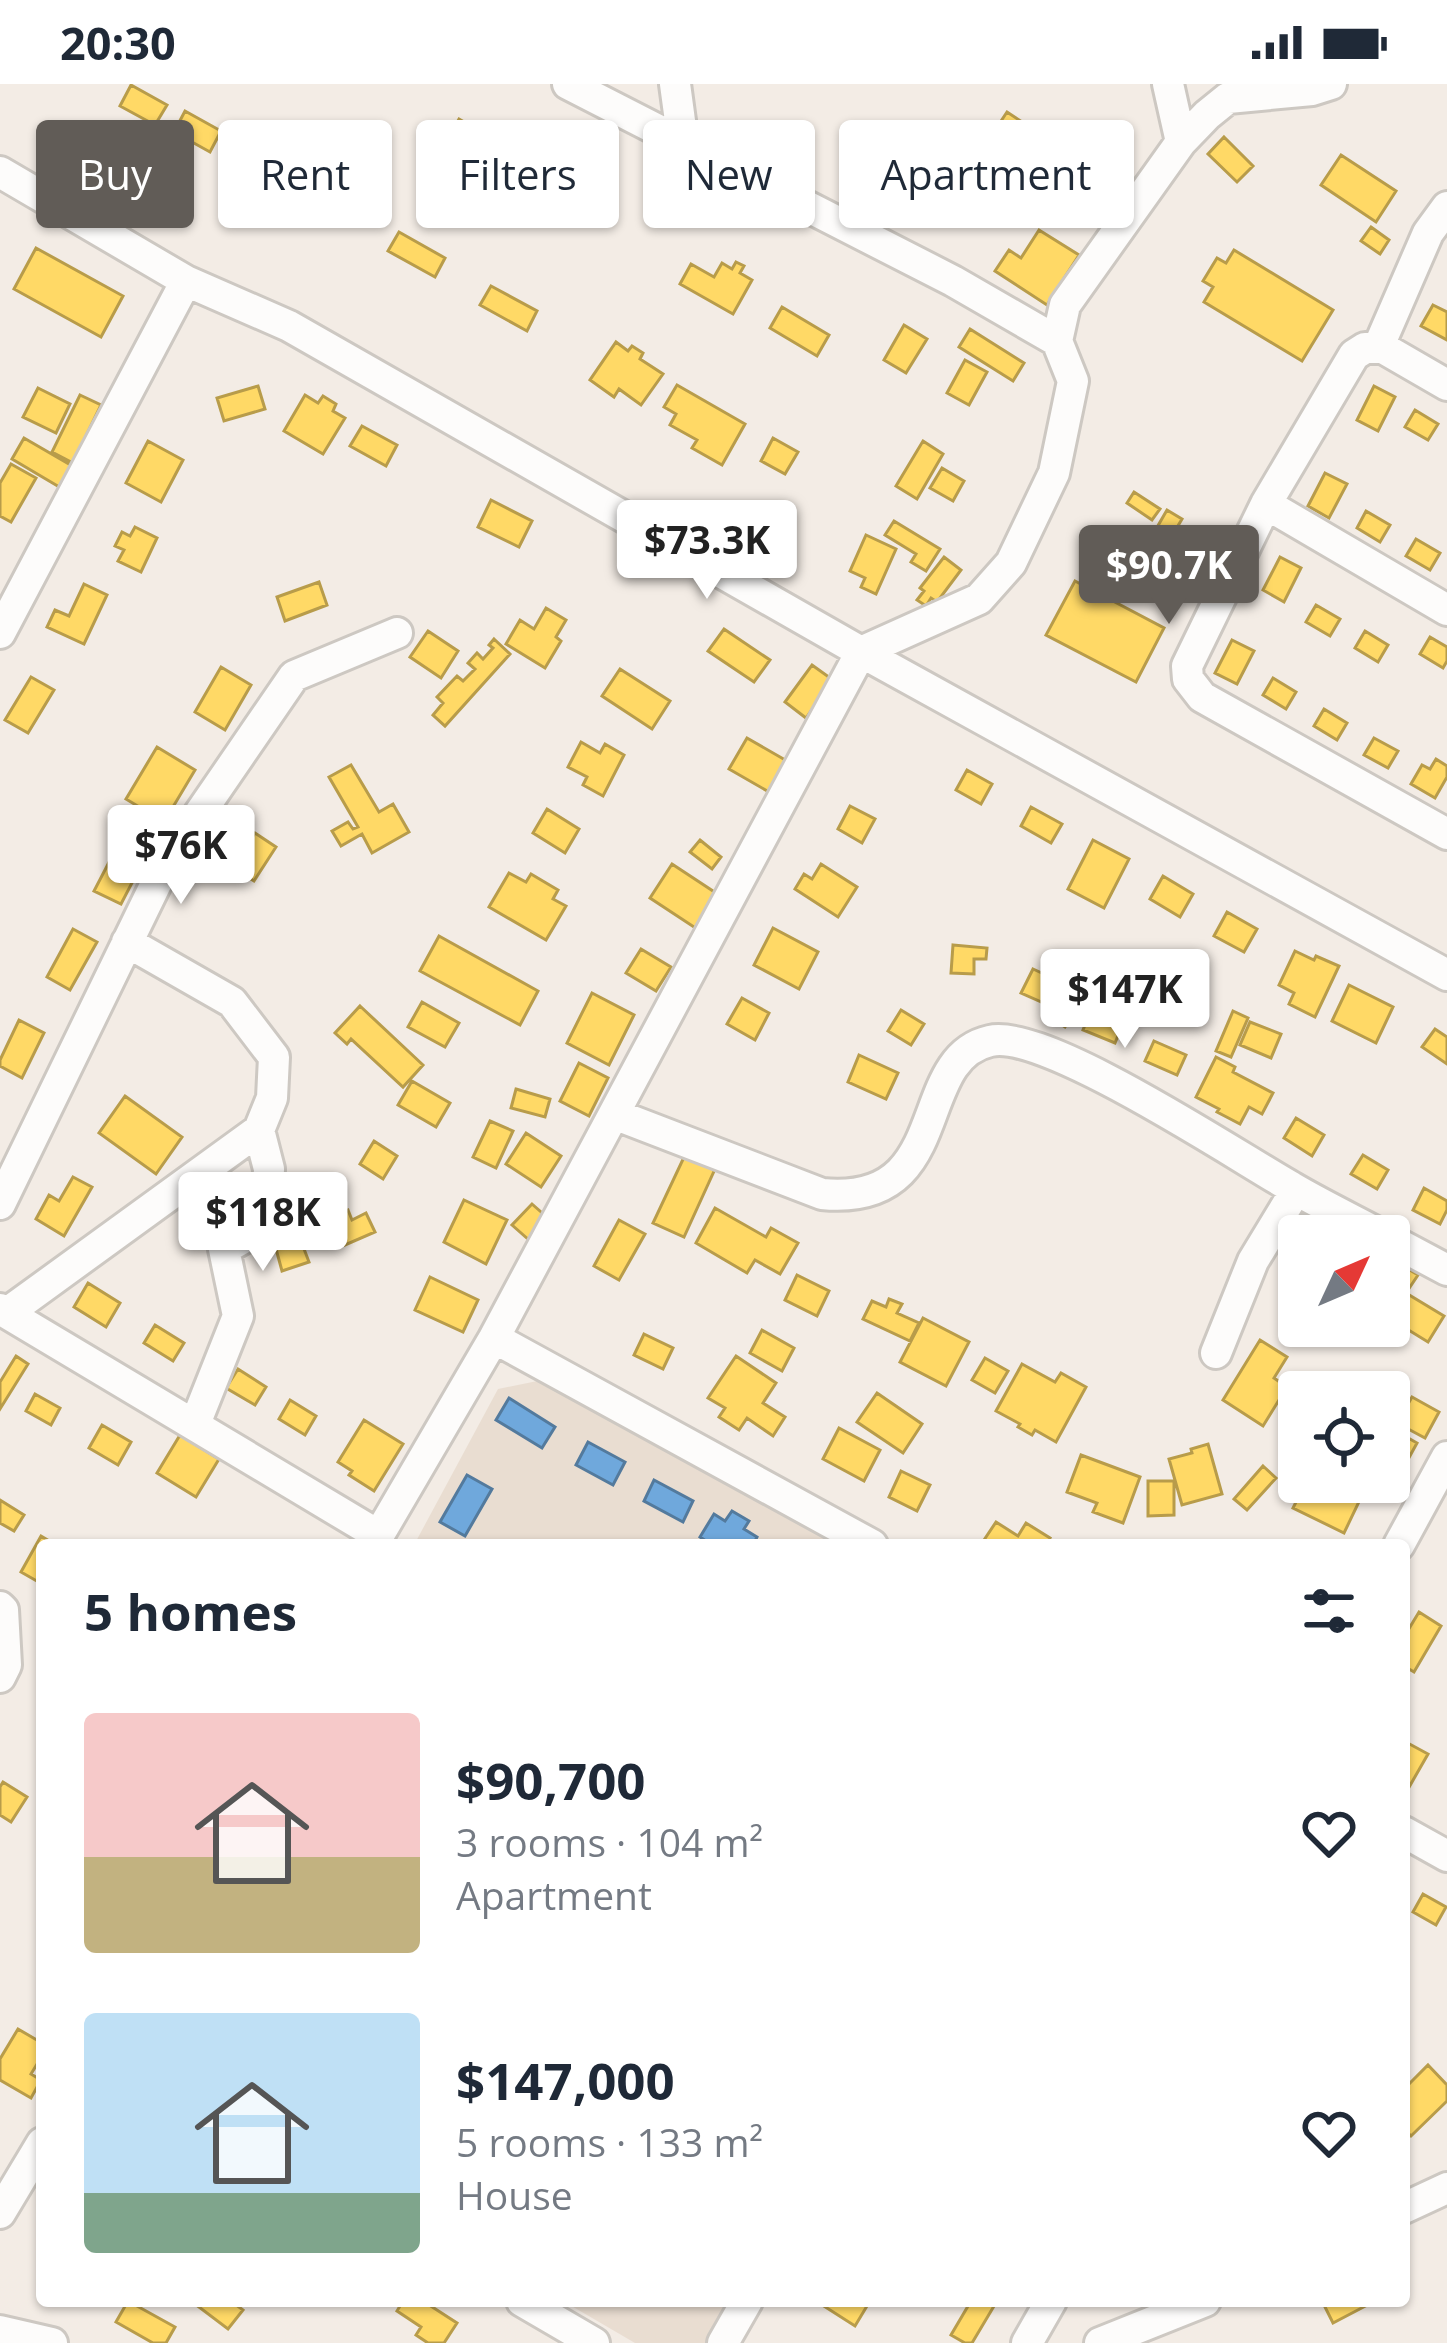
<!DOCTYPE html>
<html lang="en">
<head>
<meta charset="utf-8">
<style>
  body { margin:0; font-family:"Open Sans",sans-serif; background:#f6f6f7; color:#1f2937; height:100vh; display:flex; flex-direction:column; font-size:45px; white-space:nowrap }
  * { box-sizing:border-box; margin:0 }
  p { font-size:39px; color:#747a83 }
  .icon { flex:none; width:66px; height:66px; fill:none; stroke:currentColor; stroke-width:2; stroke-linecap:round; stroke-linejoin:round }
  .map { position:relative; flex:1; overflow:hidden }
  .side { position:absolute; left:36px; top:1455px; width:1374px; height:768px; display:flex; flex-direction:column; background:#fff; border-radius:12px; box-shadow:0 3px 9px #0004 }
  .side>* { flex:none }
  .guide { position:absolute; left:36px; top:36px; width:1377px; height:108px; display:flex; gap:24px }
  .needle { width:78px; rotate:46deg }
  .fabs { position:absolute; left:1278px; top:1131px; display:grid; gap:24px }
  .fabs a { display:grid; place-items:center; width:132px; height:132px; border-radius:12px; background:#fff; box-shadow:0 3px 9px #0004; font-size:60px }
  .price { position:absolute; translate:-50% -102px; padding:0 27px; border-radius:12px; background:#fff; color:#222; font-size:39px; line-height:78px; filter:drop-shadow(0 3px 6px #0008) }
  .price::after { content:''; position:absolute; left:50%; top:72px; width:36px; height:27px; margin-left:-18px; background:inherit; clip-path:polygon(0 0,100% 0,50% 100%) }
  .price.current { background:#615c57; color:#fff }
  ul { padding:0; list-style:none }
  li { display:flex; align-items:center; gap:36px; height:300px; padding:0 48px }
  li span { display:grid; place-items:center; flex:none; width:336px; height:240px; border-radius:12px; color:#555 }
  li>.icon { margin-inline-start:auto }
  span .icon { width:144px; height:144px; fill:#fffc; stroke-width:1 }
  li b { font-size:51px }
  h2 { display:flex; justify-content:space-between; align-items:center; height:144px; padding:0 48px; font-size:51px }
  .chip { padding:0 42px; border-radius:12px; background:#fff; box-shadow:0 3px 9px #0004; font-size:42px; line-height:108px }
  .chip.current { background:#615c57; color:#fff }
  .status { display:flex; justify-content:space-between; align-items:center; height:84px; padding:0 60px; background:#fff; direction:ltr }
  .status svg { height:33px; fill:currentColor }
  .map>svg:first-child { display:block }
  .education { fill:#e9ddd1 }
  .homes { fill:#ffd966; stroke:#b89c4a; stroke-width:3 }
  .schools { fill:#6fa8dc; stroke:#537a9d; stroke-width:3 }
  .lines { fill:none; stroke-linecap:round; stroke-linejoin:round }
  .minor-casing { stroke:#cdc8c2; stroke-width:36 }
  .minor { stroke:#fdfcfb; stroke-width:30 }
</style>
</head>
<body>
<div class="status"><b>20:30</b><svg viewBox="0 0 49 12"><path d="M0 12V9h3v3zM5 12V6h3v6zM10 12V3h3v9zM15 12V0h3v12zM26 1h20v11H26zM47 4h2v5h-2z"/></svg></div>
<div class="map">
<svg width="1447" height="2259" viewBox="0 0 1447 2259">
  <rect width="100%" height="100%" fill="#f3ece5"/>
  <path class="education" d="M552,1294l300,167h-438l84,-156z
    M563,2217h168l-24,42h-72z"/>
  <path class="homes" d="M131,1l36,20 -12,20 -35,-19z
    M185,27l36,20 -11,21 -36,-20z
    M1007,28l41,27 -57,86 -41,-27z
    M459,35l24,14 -26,46 -24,-13z
    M348,45l26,13 -6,13 -27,-13z
    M1224,53l29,29 -16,16 -29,-28z
    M485,63l33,17 -15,28 -16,-8 6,-11 -17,-9z
    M339,67l41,23 -9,17 -41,-23z
    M1341,71l55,36 -20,31 -55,-37z
    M541,72l36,21 -20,34 -35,-20z
    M266,75l46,26 -11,20 -46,-26z
    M1371,143l18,13 -9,14 -19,-13z
    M1039,146l40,25 -32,50 -52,-34 14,-21 12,8z
    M399,148l46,26 -10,19 -47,-26z
    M36,164l87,48 -22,41 -87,-48z
    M1234,166l99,60 -31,51 -98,-59 9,-15 -10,-6 14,-23 9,5z
    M736,178l8,4 -4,7 12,7 -19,34 -53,-30 11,-20 23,13 8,-14 10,6z
    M491,202l46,25 -10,20 -47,-26z
    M1433,221l14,7v28l-26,-14z
    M782,223l47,28 -12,21 -47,-28z
    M904,241l23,14 -21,34 -22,-13z
    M970,245l54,34 -11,18 -54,-34z
    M616,258l12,9 4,-5 11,7 -3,6 23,15 -22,31 -22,-16 -5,8 -24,-17z
    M965,276l22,12 -18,33 -22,-12z
    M677,301l68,39 -23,41 -30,-17 5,-8 -27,-15 6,-11 -12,-7z
    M258,302l7,23 -41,12 -7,-23z
    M1374,302l21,11 -17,34 -21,-11z
    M38,304l32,16 -14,29 -33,-16z
    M80,311l21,10 -28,58 -21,-11z
    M305,311l13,8 5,-7 13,8 -3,7 12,7 -22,36 -39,-23z
    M1415,326l23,14 -10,16 -23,-13z
    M362,342l35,19 -11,21 -36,-20z
    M24,354l50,29 -13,21 -49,-29z
    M773,354l25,14 -13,22 -24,-13z
    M148,357l35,19 -22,42 -35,-19z
    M923,357l20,13 -26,45 -21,-13z
    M11,380l25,14 -25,44 -11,-6v-33z
    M942,384l22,13 -11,20 -23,-13z
    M1325,389l22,11 -18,34 -21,-12z
    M1134,408l26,17 -8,11 -25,-17z
    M491,416l41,21 -13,26 -41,-20z
    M1167,426l15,9 -19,32 -15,-8z
    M1366,427l24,14 -10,17 -23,-14z
    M894,437l46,28 -14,22 -15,-9 5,-8 -31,-19z
    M135,443l22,11 -16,34 -23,-11 6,-11 -9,-4 7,-14 8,4z
    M866,451l30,14 -20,45 -15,-7 4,-9 -15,-7z
    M1416,455l24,14 -10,17 -24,-14z
    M944,473l17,13 -24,32 -6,-4 -5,8 -9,-6 7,-9 -4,-3z
    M1280,473l21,11 -17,34 -21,-12z
    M1075,497l89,47 -28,54 -90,-47z
    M319,498l8,23 -42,16 -8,-24z
    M84,500l23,11 -23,49 -37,-17 8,-17 14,6z
    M1316,521l24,14 -10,17 -24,-14z
    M546,524l20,12 -10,17 5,4 -16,27 -39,-24 14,-24 14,9z
    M724,545l46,31 -16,22 -46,-31z
    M428,547l30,20 -17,27 -31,-21z
    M1365,547l23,14 -10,17 -23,-14z
    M1430,553l17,10v14l-4,7 -23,-14z
    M494,555l16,15 -65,72 -12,-11 10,-12 -6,-6 20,-21 6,5 12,-12 -7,-6 9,-10 6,6 10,-11 -4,-3z
    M1232,556l22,11 -17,33 -22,-11z
    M812,581l21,15 -27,38 -21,-16z
    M221,583l30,18 -26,45 -30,-18z
    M620,585l50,32 -18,28 -50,-33z
    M31,593l23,13 -26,43 -23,-13z
    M1273,594l23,14 -10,17 -23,-14z
    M1324,625l23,14 -10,17 -23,-14z
    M747,654l40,23 -18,31 -40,-23z
    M1374,654l24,13 -10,17 -24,-13z
    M581,658l19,11 5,-9 19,11 -21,41 -20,-11 4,-8 -19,-10z
    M157,663l38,23 -31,52 -38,-23z
    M1436,675l11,7v11l-12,21 -24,-14 11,-19 8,4z
    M351,681l28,47 14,-8 16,28 -37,21 -10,-19 -21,12 -9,-15 16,-9 5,7 5,-2 -29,-50z
    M967,686l25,14 -11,20 -25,-14z
    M850,722l25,13 -13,24 -24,-14z
    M1031,723l31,17 -11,19 -30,-17z
    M547,725l32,20 -14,24 -32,-20z
    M255,749l21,14 -22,34 -22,-14z
    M700,756l21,17 -9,12 -22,-17z
    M1093,756l36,19 -25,49 -36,-19z
    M120,757l27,13 -26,50 -27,-13z
    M672,780l50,33 -22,34 -50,-33z
    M821,780l36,23 -19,30 -43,-28 9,-15 8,5z
    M509,789l17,9 5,-8 27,16 -5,9 13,7 -20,34 -57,-33z
    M1163,792l30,18 -13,23 -30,-18z
    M1227,828l30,17 -13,23 -30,-16z
    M773,844l45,24 -19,37 -45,-24z
    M73,845l24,13 -27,48 -23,-13z
    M439,852l99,55 -18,34 -100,-54z
    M953,861l34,3 -1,11h-12v15l-23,-1z
    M641,865l30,18 -15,24 -30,-18z
    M1295,867l19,9 2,-4 23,10 -24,51 -26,-13 5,-11 -15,-8z
    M1033,885l24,11 -11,24 -25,-11z
    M1349,901l44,22 -17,36 -44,-22z
    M592,909l42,22 -25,50 -42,-22z
    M1064,912l15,10 -14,21 -15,-10z
    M742,914l27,15 -14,27 -28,-16z
    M422,918l37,21 -14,24 -37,-20z
    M1094,919l32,13 -11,27 -32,-13z
    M360,922l63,59 -20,22 -52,-48 -4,5 -12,-11z
    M901,926l23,14 -13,21 -23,-14z
    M1233,927l15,7 -17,39 -15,-6z
    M19,936l25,13 -22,45 -22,-12v-6z
    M1250,938l31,12 -10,24 -31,-13z
    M1435,945l12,8v27l-25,-17z
    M1154,957l32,14 -9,20 -32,-14z
    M859,971l39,18 -12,26 -38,-17z
    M1216,973l19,10 -2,5 40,21 -11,21 -13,-7 -9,17 -23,-12 2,-3 -23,-12z
    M579,979l29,15 -19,38 -29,-15z
    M412,997l38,22 -14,24 -38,-22z
    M516,1005l34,10 -5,18 -34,-9z
    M125,1012l57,41 -26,37 -57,-41z
    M1296,1034l28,17 -12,21 -28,-18z
    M490,1037l23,10 -17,37 -23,-11z
    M526,1049l35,23 -20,31 -35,-23z
    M374,1057l23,15 -14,23 -23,-15z
    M685,1071l30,14 -31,68 -31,-14z
    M1363,1071l25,15 -11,19 -26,-15z
    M73,1093l19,10 -28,49 -28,-17 13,-24 10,6z
    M1424,1104l23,13v9l-7,14 -27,-14z
    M226,1114l27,13 -10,21 -27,-14z
    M464,1116l43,20 -21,44 -42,-22z
    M532,1120l17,15 -20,21 -17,-15z
    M715,1124l51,29 5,-9 27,15 -18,31 -25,-14 -8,13 -51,-30z
    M1310,1125l25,13 -8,14 -31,-2z
    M348,1126l4,10 14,-7 9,19 -30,13 -12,-29z
    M619,1136l26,14 -26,46 -25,-14z
    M301,1157l8,21 -27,9 -6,-22z
    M1392,1175l26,16 -12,18 38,23 -16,26 -39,-24v-53z
    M797,1191l32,16 -12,25 -32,-16z
    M430,1193l48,23 -15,32 -48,-22z
    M88,1199l32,20 -14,24 -32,-20z
    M889,1215l13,5 -5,9 22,10 -9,18 -47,-22 9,-18 14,6z
    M923,1234l46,24 -23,44 -46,-24z
    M155,1241l29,18 -11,18 -29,-18z
    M762,1246l32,18 -12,23 -32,-18z
    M644,1250l29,14 -10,21 -29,-14z
    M1260,1256l27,17 -13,21 13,9 -24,39 -40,-26z
    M16,1272l12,8 -28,45v-27z
    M736,1272l40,27 -13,20 22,14 -12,19 -26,-18 -8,12 -20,-13 6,-9 -17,-10z
    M985,1274l23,13 -13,22 -23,-13z
    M1022,1280l33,18 6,-9 25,14 -30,55 -21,-12 -3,5 -14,-8 2,-3 -24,-13z
    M238,1285l28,18 -11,18 -29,-17z
    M877,1309l45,31 -19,29 -46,-31z
    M35,1310l25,14 -9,17 -25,-14z
    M1412,1313l27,15 -14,26 -28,-15z
    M290,1316l26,16 -11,19 -26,-16z
    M364,1336l39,24 -29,47 -25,-16 3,-4 -14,-9z
    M102,1341l29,17 -13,23 -29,-17z
    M1389,1343l28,16 -12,22 -16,-9z
    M839,1344l41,22 -16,31 -41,-22z
    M180,1351l39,24 -23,38 -39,-24z
    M1208,1360l14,50 -40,11 -13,-46 23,-6 -1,-4z
    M1081,1371l59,22 -17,46 -30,-11 4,-9 -30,-11z
    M1263,1382l13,12 -29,32 -13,-11z
    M901,1387l29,14 -13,26 -28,-14z
    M1148,1397h26v34l-26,1z
    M1306,1398l26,12 6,-12h23l6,3 -23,48 -51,-25z
    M0,1416l24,15 -10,16 -14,-8z
    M996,1438l22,14 8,-13 24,15 -5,7h-60l-3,-2z
    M41,1452l15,9h-14v39l-21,-12z
    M1419,1528l22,14 -27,46 -10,-6v-29z
    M1404,1657l24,13 -24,42z
    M3,1698l24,15 -16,25 -11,-7v-28z
    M1423,1810l23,13 -10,18 -23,-13z
    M18,1945l24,14v13l-11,18 10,6 -10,18 -31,-18v-21z
    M1428,1981l19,20v16l-36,35 -7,-7v-40z
    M128,2217l47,26 -9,16h-13l-37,-21z
    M191,2217h40l12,9 -15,19z
    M403,2217h20l34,22 -13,20h-16l-12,-8 5,-8 -24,-16z
    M816,2217h54l-15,25z
    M971,2217h26l-25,42h-7l-14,-8z
    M1322,2217h53l-42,22z"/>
  <path class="schools" d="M509,1314l46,29 -13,21 -46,-28z
    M588,1358l37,20 -12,23 -37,-20z
    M467,1391l25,14 -27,47 -25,-14z
    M654,1396l39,21 -10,21 -39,-21z
    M732,1427l17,10 -5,8 13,8 -4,8h-41l-12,-8 14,-23 11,7z"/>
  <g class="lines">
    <g class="minor-casing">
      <path id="minor" d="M675,0l8,59
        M1168,0l13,58
        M0,88l186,109 103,45 572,326 586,323
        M1057,257l8,-36 116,-163 26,-27 21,-17 84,-8 19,-6
        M1378,264l50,-115 19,-26
        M1447,301l-64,-37h-18l-11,7 -88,149 -79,162 1,13 14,18 245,137
        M1266,420l181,106
        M0,549l186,-352
        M614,1030l208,80c134,13 87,-135 168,-153 55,-13 248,116 303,147 29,17 60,32 90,48
        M0,1120l167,-343 127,-185 103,-43
        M1389,1155l58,31
        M0,1225l378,226
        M7,1229l252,-183 13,-32 2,-41 -42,-55 -105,-60
        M494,1254l378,207
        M1216,1269l37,-92 43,-71
        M195,1340l43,-108 -14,-67 42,-24 3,-56 -10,-39
        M373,1461l121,-207 367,-686 118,-53 32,-36 43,-90 19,-92 -16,-40 -104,-60 -385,-197
        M1399,1461l48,-88
        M0,1523l3,3 3,55 -6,12
        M1404,1748l43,24
        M1404,2124l43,-20
        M0,2129l42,-70
        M522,2217l72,42
        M0,2247l52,12
        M723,2259l24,-42
        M1027,2259l24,-42
        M1100,2259l105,-42"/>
    </g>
    <use href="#minor" class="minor"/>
  </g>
</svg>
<div class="fabs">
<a><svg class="needle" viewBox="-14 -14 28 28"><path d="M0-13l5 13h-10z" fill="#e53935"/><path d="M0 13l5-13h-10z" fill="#747a83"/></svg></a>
<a><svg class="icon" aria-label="locate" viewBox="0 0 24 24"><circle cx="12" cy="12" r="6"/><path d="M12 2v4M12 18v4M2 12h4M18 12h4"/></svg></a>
</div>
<b class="price" style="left:707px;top:518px">$73.3K</b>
<b class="price current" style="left:1169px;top:543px">$90.7K</b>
<b class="price" style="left:181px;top:823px">$76K</b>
<b class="price" style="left:1125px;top:967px">$147K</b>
<b class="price" style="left:263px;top:1190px">$118K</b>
<div class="guide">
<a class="chip current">Buy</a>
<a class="chip">Rent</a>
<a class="chip">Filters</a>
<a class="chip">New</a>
<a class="chip">Apartment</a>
</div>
<section class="side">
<h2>5 homes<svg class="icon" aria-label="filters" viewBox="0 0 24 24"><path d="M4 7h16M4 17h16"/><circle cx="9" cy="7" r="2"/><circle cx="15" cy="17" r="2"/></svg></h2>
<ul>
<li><span style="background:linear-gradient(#f6c9c9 60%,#c2b280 0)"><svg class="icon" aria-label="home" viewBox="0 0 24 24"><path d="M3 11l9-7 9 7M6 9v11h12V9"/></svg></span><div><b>$90,700</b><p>3 rooms · 104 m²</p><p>Apartment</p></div><svg class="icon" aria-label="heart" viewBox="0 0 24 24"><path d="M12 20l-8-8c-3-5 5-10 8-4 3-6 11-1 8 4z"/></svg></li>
<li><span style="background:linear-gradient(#bfe0f5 75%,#7fa58c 0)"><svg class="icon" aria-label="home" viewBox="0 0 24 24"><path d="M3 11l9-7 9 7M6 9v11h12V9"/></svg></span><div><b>$147,000</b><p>5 rooms · 133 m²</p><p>House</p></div><svg class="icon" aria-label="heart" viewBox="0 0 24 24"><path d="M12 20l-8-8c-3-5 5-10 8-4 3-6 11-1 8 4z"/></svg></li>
</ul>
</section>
</div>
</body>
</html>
